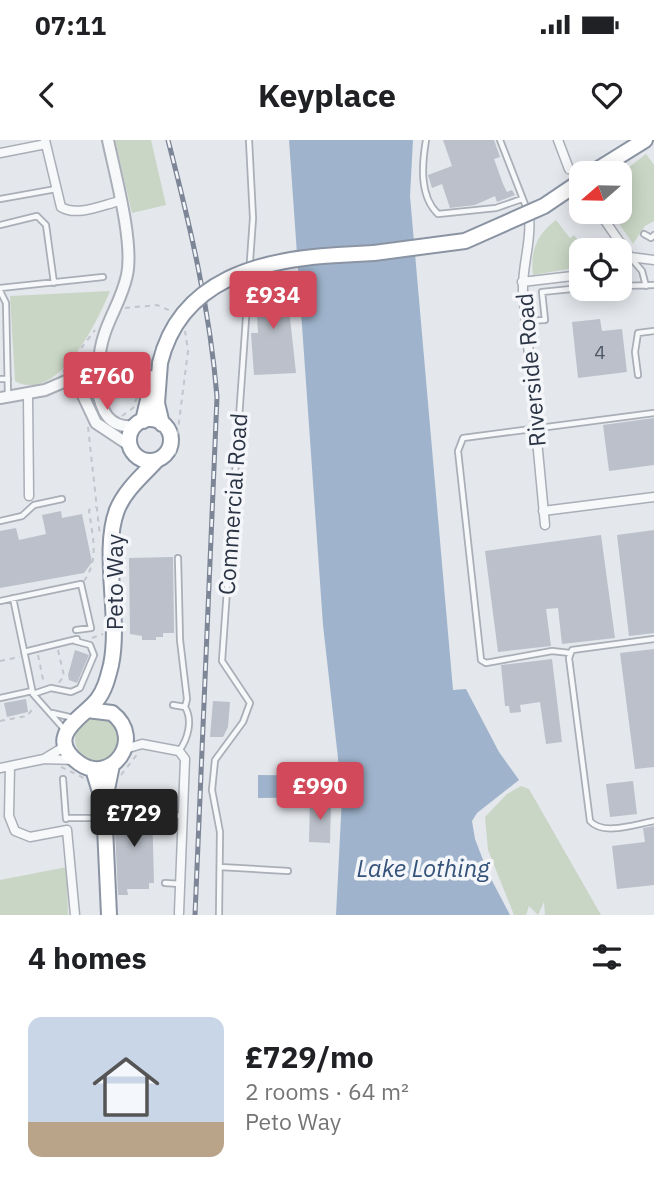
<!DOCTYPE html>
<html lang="en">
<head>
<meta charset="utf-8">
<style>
  body { margin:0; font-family:"IBM Plex Sans",sans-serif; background:#f6f6f6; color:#202124; height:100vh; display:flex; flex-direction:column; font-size:26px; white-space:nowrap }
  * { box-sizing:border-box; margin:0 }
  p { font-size:23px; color:#757577 }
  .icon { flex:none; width:38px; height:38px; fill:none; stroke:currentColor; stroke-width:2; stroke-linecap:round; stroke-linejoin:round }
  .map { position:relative; height:775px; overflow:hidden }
  .details { display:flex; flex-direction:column; background:#fff; flex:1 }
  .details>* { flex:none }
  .needle { width:46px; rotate:250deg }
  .controls { position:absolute; left:569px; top:21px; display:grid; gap:14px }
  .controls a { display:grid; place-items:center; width:63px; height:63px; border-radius:14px; background:#fff; box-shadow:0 4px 18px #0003; font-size:35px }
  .price { position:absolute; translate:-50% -60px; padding:0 16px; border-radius:7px; background:#d1495b; color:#fff; font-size:23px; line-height:46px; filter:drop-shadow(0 2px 4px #0008) }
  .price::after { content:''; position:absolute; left:50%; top:42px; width:21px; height:16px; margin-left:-10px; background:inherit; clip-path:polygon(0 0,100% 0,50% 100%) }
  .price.current { background:#222; color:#fff }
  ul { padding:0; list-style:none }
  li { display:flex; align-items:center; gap:21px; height:175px; padding:0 28px }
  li+li { border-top:2px solid #e0e0e0 }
  li span { display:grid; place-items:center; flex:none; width:196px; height:140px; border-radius:14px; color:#555 }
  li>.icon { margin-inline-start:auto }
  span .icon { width:84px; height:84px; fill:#fffc; stroke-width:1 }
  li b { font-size:30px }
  h2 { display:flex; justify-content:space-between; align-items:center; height:84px; padding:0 28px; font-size:30px }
  .status { display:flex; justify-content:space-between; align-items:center; height:49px; padding:0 35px; background:#fff; direction:ltr }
  .status svg { height:19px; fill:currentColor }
  header { display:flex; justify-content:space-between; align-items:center; height:91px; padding:0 28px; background:#fff; font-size:32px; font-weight:800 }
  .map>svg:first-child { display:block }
  .green { fill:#c9d6c5 }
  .water { fill:#9fb4cc }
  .building { fill:#bbc0ca }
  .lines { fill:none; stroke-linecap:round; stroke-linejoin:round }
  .service-casing { stroke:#a9aeb7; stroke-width:8 }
  .minor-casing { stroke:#a9aeb7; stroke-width:11 }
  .tertiary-casing { stroke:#a9aeb7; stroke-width:14 }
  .trunk-casing { stroke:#8b94a3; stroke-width:18 }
  .path { stroke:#c2c5cb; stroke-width:2; stroke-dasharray:5 5; stroke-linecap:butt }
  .service { stroke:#f7f8fa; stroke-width:4.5 }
  .minor { stroke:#f7f8fa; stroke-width:8 }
  .tertiary { stroke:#f7f8fa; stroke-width:10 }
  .trunk { stroke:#fff; stroke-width:14 }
  .rail-casing { stroke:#7d8696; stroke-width:5 }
  .rail { stroke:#f4f6f9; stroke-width:2.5; stroke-dasharray:8; stroke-linecap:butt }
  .trunk-bridge-casing { stroke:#8b94a3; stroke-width:18; stroke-linecap:butt }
  .trunk-bridge { stroke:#fff; stroke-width:14 }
  .labels { text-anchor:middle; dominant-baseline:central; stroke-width:7; stroke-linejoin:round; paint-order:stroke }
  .number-label { font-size:19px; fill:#4f5766 }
  .street-label { font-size:23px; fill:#2b3445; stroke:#f4f6f9 }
  .water-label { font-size:24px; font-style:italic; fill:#34527a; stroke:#f4f6f9 }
</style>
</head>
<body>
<div class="status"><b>07:11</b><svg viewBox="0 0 49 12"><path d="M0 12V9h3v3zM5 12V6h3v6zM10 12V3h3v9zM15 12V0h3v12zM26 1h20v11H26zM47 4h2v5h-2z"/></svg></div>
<header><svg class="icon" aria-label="back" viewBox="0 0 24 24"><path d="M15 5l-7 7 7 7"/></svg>Keyplace<svg class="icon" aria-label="heart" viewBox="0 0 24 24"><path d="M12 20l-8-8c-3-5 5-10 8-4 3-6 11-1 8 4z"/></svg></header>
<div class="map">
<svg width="654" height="775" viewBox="0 0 654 775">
  <rect width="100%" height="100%" fill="#e4e7ec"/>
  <path class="green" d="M115,0h36l15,65 -34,8z
    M646,14l8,11v56l-9,5 -12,18 -22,-32h9v-38z
    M556,80l14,18 4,-3 11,15h-4v17l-48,8c-3,-24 4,-41 23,-55z
    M110,151c-12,29 -52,114 -95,90l-5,-85z
    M75 599a22 22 0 1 1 44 0a22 22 0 1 1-44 0Z
    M521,646l8,3 72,126h-56l-1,-13 -6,13 -9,-9 -3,9h-12l-26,-65 -3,-33 22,-23z
    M67,727l1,48h-68v-35z"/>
  <path class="water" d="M289,0h124l-3,56 43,494 13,-1 33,63 20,28 -42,33 -5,8 3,18 13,34 22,42h-174l6,-118 -84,1v-23l82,1 -17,-151z"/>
  <path class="building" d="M443,0h51l6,17 -6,2 9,25 4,8 5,-2 3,5 -18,7 -2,-6 -20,9 -25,3 -8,-24 -10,4 -4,-13 24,-9z
    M286,141l10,92 -42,2 -3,-42h7l-3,-49z
    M600,179l2,12 20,-2 5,43 -49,6 -6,-56z
    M654,278v47l-45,6 -6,-46z
    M61,371l1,7 20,-4 10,48 -8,11 -84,15v-57l16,-3 3,12 27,-6 -4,-19z
    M654,390v103l-25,3 -12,-101z
    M601,395l14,103 -53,6 -4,-36 -12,1 5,37 -53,6 -13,-101z
    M173,417l1,76h-11v4h-7v3h-14v-4l-12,-2 -1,-76z
    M654,509v118l-19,2 -15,-116z
    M75,510l14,5 -12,28 -8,-3 -1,-5z
    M552,519l10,83 -16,2 -6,-42 -20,3 1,7 -11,1 -1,-7h-4l-4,-41z
    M26,559l2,13 -21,5 -3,-14z
    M213,561l17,1 -2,25 -5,10h-13z
    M633,641l4,33 -27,3 -4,-33z
    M310,661h21l-1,42 -21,-1z
    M114,668h38l2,75h-5v6h-22l1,6h-10z
    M654,686v59l-37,4 -5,-43 33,-4 -2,-14z"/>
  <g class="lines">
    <g class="service-casing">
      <path id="service" d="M426,0c-4,24 -7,56 12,74l58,-6 26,-9
        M500,0l28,72
        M0,59l56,-10
        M0,85l37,-9 9,9 8,58
        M644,94l7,4 3,-3
        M631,118l11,13 4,15
        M620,146l34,-1
        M0,148l103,-11
        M0,151l6,12 2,93
        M526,181l19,-1 -3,-28 39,-4
        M638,235l-3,-23 3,-19 16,-2
        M0,239h8
        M0,381l22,-5 12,-11 28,-6
        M178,418l2,82 7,59 -2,8
        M13,458l20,96 31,35
        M0,461l81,-17 10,44 -15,2
        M654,499l-82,11 -3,8 21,163c13,15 46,3 64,0
        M24,512l53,-13
        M570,513l-18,-2 -66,12 -5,-3 -23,-209 5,-13 191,-25
        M33,554l18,-6 20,4 9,-4 14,-33 -4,-10 -15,-4
        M0,558l32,-7
        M173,565l12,2c8,13 3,32 -6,44
        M52,573l22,5
        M63,639l3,40
        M165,675l19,1
        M66,678h23
        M220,727l68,4
        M165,743l16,1
        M219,775l1,-83 -8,-42 3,-30 28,-38 7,-19 -28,-42 31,-443 -4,-78"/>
    </g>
    <g class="minor-casing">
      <path id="minor" d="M45,0l16,67c16,10 41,-2 59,-6
        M558,0l11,29
        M0,13l46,-9
        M599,72l31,45 24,3
        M529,76c3,25 -7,49 -6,75l22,234
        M620,124l10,-7
        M522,142l59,-7
        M28,255l1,101
        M543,371l111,-14
        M125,609l17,-5 37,7 6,8 -6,154
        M44,619l23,-14
        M10,626l-1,50 6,15 15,6 37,-7 8,85
        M0,628l44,-9 31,1"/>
    </g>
    <g class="tertiary-casing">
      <path id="tertiary" d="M73 234a15 15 0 1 1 30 0a15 15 0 1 1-30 0Z
        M99,223c2,-38 21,-55 28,-88 7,-33 -12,-101 -19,-135
        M79,247l17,36 33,22
        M97,247c4,23 11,42 38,39
        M0,258l45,-8 28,-12"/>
    </g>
    <g class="trunk-casing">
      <path id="trunk" d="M592,33l53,-33
        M338,115l36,-2
        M160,223l-3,40 5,21
        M129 300a21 21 0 1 1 42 0a21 21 0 1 1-42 0Z
        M143,281l10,-43
        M87,570l25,3c34,26 -1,73 -33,50 -37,-27 6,-47 18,-63 8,-10 11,-23 14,-35 10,-48 -10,-113 6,-155 8,-20 26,-35 40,-50
        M93,629l11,36 5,110
        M104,664l8,-39"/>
    </g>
    <path class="path" d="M125,168l32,-3 16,7
      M63,232l32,-42
      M105,244l4,-8 -2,-10
      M122,276l11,-8 4,-11
      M88,287l12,109
      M167,321l8,-8 13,-102 -3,-20
      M84,441c16,-23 8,-46 5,-71l7,-3
      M92,498l11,-4
      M58,510l6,26 -6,8
      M38,515l6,29
      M0,521l20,-4
      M0,581l27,-5 8,-10
      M61,627l23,11
      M121,635l18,-23"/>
    <use href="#service" class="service"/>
    <use href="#minor" class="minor"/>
    <use href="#tertiary" class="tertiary"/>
    <use href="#trunk" class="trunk"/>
    <g class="rail-casing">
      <path id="rail" d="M168,0c22,85 42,170 49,257l-22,518"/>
    </g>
    <use href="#rail" class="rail"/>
    <g class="trunk-bridge-casing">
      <path id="trunk-bridge" d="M374,113l91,-12 79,-35 37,-25
        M160,223c20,-84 102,-104 178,-108"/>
    </g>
    <use href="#trunk-bridge" class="trunk-bridge"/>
  </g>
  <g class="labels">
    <g class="number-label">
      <text x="600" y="212">4</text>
    </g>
    <g class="street-label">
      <text transform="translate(530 230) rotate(-95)">Riverside Road</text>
      <text transform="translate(232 364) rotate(-86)">Commercial Road</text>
      <text transform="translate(114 442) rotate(-90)">Peto Way</text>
    </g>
    <g class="water-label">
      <text x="423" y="728">Lake Lothing</text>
    </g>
  </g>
</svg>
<div class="controls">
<a><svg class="needle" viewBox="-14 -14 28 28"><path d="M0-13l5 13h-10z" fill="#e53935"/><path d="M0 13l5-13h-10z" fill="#757577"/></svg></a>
<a><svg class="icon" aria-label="locate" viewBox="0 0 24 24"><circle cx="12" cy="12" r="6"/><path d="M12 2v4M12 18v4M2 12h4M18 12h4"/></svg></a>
</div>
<b class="price" style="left:273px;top:191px">£934</b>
<b class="price" style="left:107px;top:272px">£760</b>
<b class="price" style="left:320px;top:682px">£990</b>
<b class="price current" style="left:134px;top:709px">£729</b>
</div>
<section class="details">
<h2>4 homes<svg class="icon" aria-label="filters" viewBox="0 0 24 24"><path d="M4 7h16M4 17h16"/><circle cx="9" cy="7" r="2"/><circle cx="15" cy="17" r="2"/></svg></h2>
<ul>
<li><span style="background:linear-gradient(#c9d6e8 75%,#b9a48a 0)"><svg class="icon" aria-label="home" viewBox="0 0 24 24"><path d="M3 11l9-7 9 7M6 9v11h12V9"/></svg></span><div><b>£729/mo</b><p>2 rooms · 64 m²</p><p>Peto Way</p></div></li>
</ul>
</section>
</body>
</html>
